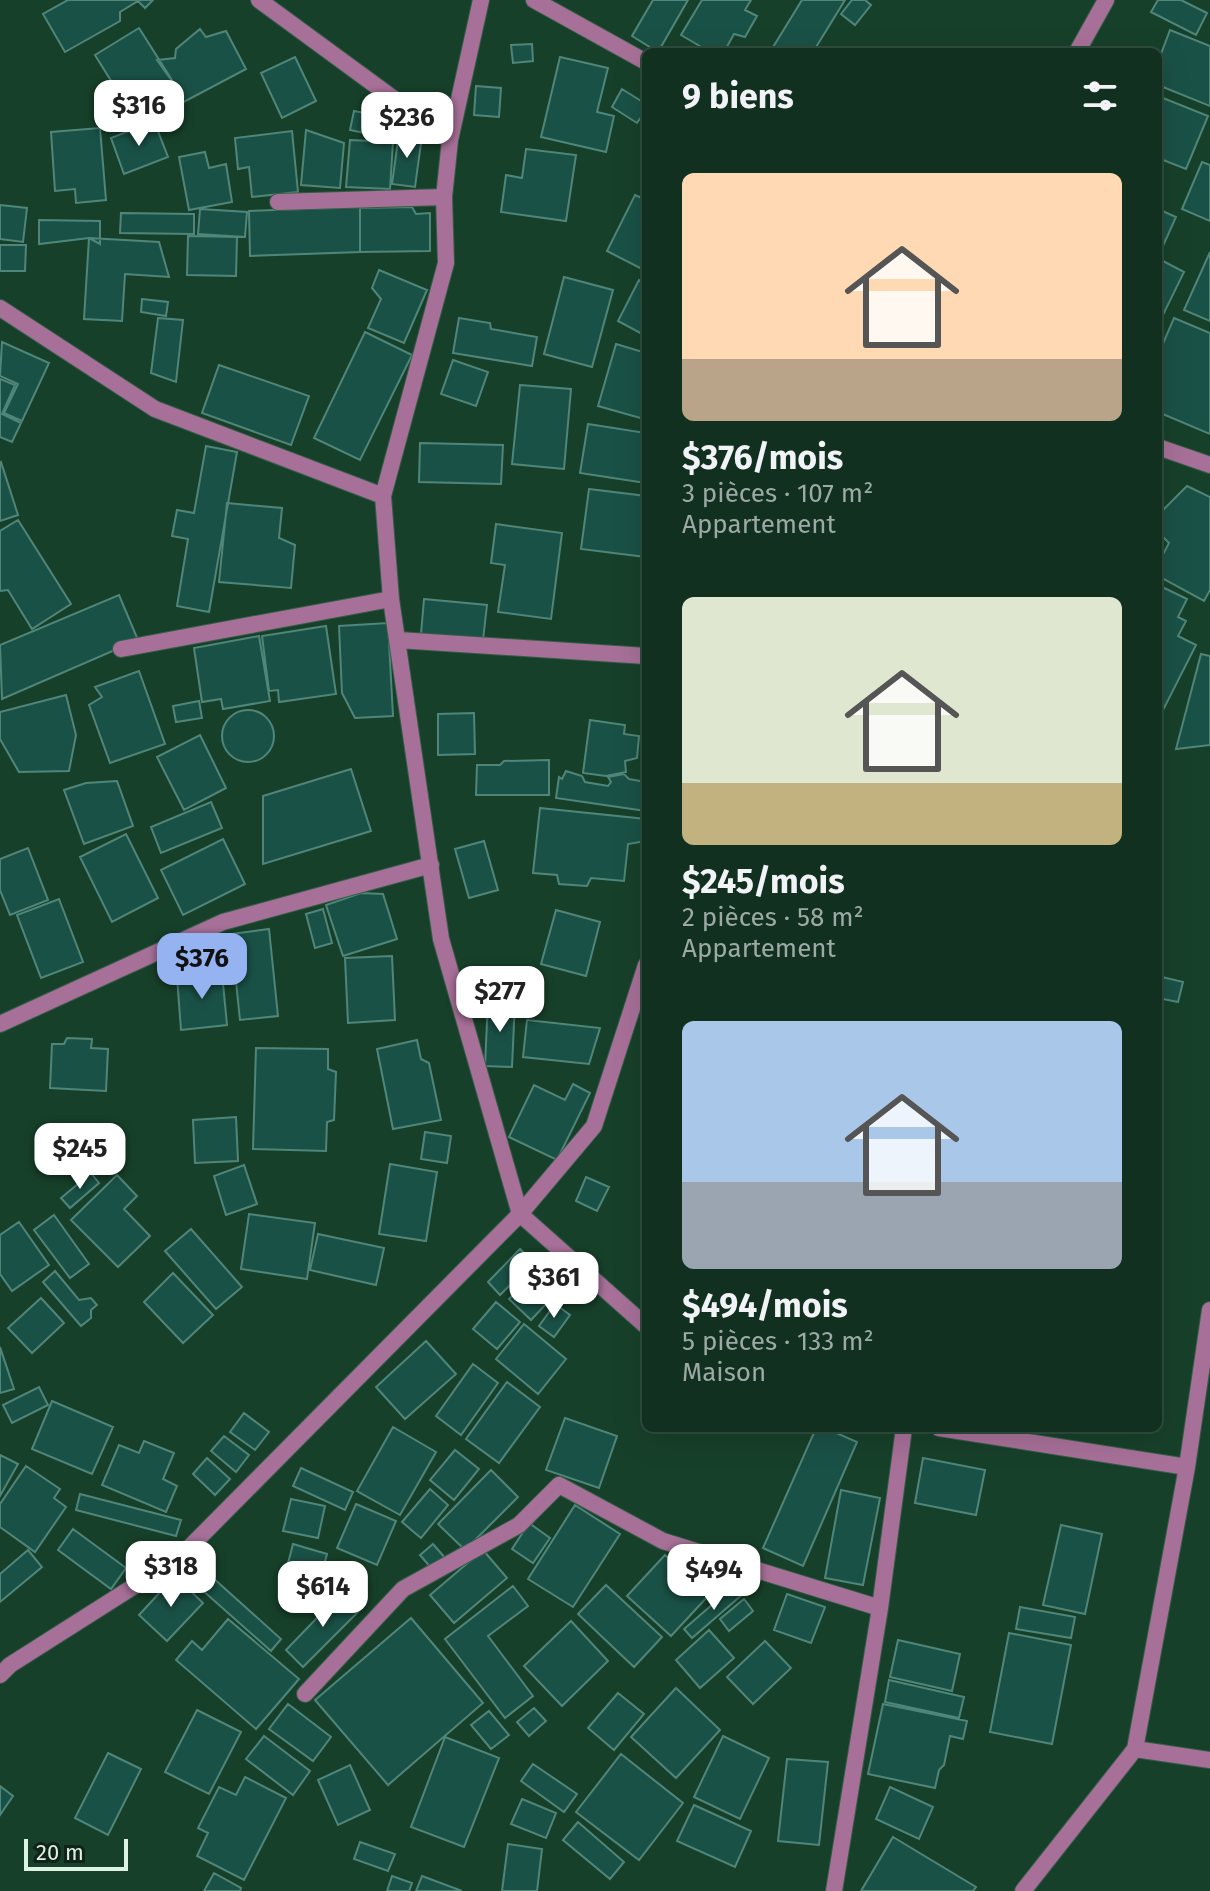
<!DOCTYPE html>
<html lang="fr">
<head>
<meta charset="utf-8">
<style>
  body { margin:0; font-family:"Fira Sans",sans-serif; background:#1a3829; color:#f1f3f6; height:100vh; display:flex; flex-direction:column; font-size:30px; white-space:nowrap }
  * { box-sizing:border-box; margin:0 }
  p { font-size:26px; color:#9ca9a5 }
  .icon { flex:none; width:44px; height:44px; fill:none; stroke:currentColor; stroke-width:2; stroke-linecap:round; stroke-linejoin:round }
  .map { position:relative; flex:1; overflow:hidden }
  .panel { position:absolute; left:642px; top:48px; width:520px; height:1384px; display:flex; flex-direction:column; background:#113020; border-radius:12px; box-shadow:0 8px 32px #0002,0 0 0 2px #304b3e }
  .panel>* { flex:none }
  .scale { position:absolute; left:24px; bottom:20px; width:104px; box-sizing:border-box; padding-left:8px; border:4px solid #dcf3e4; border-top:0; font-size:22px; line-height:28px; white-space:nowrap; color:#dcf3e4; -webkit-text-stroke:6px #112318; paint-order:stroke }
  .price { position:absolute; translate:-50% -68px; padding:0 18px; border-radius:16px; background:#fff; color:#222; font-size:26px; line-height:52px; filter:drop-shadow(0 2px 4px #0008) }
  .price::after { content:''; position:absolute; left:50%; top:48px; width:24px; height:18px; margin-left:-12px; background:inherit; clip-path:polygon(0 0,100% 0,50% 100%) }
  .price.active { background:#95b2f1; color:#111 }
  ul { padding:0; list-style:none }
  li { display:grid; align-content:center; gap:16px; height:424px; padding:0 40px }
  li span { display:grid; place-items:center; height:248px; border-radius:12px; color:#555 }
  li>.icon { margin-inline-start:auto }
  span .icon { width:144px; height:144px; fill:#fffc; stroke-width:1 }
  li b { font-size:34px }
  h2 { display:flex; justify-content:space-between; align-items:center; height:96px; padding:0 40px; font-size:34px }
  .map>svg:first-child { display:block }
  .building { fill:#1a5146; stroke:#508679; stroke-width:2 }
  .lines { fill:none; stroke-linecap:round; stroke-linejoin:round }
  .service-casing { stroke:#375d48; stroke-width:18 }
  .minor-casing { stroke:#375d48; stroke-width:18 }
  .service { stroke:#a77098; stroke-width:16 }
  .minor { stroke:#a77098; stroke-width:16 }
</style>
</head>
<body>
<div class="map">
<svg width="1210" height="1891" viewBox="0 0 1210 1891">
  <rect width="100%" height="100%" fill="#17402a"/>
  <path class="building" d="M68,0h85l-8,8 -7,-7 -18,11v9l-55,31 -22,-38z
    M653,0h35l-30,52 -26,-16z
    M702,0h49l-6,10 12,6 -12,21 -11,-3 -10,18h-14l-29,-17z
    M802,0h43l-32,52h-43z
    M852,0h13l6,5 -16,20 -14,-11z
    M1158,0h23l26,13 -11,22 -45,-23z
    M139,28l38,60 -44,28 -38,-61z
    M200,29l6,8 20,-6 20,38 -66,35 -3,-16 -20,-28 18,-2 1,-9z
    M1170,30l40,16v60l-52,-21v-23z
    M532,44l1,17 -20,2 -2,-18z
    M295,57l21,44 -34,17 -21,-45z
    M560,57l48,11 -11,44 17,4 -8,36 -65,-15z
    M476,86l25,2 -2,29 -25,-2z
    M622,89l24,15v6l-9,13 -25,-16z
    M1158,96l50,20 -22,53 -28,-11z
    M354,111l39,7 -4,20 -39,-8z
    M154,121l14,36 -44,17 -13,-36z
    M100,128l6,72 -30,3 -1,-14 -20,2 -4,-59z
    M306,130l38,13 -4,45 -39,-3z
    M292,131l6,61 -46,5 -3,-30 -11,2 -3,-31z
    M399,133l23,3 -7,51 -23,-3z
    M350,140l43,2 -3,47 -44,-2z
    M526,149l50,6 -10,66 -65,-9 5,-37 16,3z
    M205,152l4,16 17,-4 6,38 -43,8 -10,-53z
    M1202,162l8,3v56l-28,-12z
    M635,195l11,5v71l-39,-20z
    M0,205l27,3 -4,34 -23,-3z
    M360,207v45l-110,4 -1,-45z
    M412,207l4,7 14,-1v38l-70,1v-44z
    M200,209l47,3 -2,25 -47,-3z
    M1158,209l18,8 -18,40z
    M121,213l73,1v20l-74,-1z
    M39,220l61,1v23l-11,-6 -50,6z
    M188,236l49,1 -1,39 -49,-1z
    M89,238l70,4 10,35 -44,-3 -3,47 -38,-2z
    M0,245h26l-1,26h-25z
    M1210,252v69l-26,-11z
    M1163,261l21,11 -22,45 -4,-2v-44z
    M379,270l48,20 -23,53 -36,-15 13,-29 -9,-11z
    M564,277l49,13 -21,77 -48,-13z
    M639,280l7,4v52l-28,-15z
    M142,299l26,3 -2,14 -25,-4z
    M158,318l25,2 -7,62 -25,-9z
    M459,318l31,5 1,6 46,8 -5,29 -79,-13z
    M1174,318l36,15v101l-52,-22v-57z
    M365,332l47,23 -52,105 -46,-22z
    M2,342l47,21 -27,58 -18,-8 14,-29 -18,-8z
    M616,344l30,9v58l-2,8 -46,-13z
    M453,360l35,12 -12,34 -35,-12z
    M219,365l90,31 -18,49 -89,-32z
    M0,379l15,6 -13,29 19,9 -9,19 -12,-5z
    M520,385l51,4 -7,80 -52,-5z
    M588,424l58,9v50l-66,-10z
    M420,443l83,2 -2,39 -82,-2z
    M206,446l31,6 -28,160 -32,-6 11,-67 -16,-3 5,-26 17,3z
    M1,462l17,53 -18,6v-58z
    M1187,486l23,11v93l-6,11 -46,-25v-12l11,-21 -11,-11v-17z
    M589,489l57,7v61l-65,-8z
    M227,503l55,5 -3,30 16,7 -4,43 -72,-6z
    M18,520l53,84 -39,25 -24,-39 -8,1v-60z
    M496,524l66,9 -11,86 -53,-7 7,-47 -14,-2z
    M1158,585l29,14 -9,18 8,4 -8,15 18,9 -38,75z
    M119,595l19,45 -136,59 -2,-54z
    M424,599l63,6 -4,35 -62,-6z
    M388,623l5,93 -38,2 -13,-25 -3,-67z
    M326,626l10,68 -57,8 -1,-12 -9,1 -7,-55z
    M259,636l11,65 -47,8 -2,-10 -19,3 -8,-54z
    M1201,654l9,2v89l-34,4z
    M139,671l26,73 -55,19 -21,-58 13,-8 -7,-10z
    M66,695l10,40 -7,36 -50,1 -19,-33v-27z
    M199,701l3,17 -26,4 -3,-16z
    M222 736a26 26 0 1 1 52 0a26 26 0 1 1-52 0Z
    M474,713l1,41 -37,1v-41z
    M590,720l35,5 -1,9 15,2 -2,22 -12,3 1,11 -20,4 -23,-3z
    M200,735l26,53 -42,22 -27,-53z
    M549,760v35h-73l1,-30h23l4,-4z
    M351,769l20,62 -108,33v-68z
    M566,771l16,5 3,6 23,4 3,-4 -3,-5 16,-3 5,5 17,3v29l-90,-13 3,-21 3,2z
    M117,781l16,45 -49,18 -20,-54 22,-7z
    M211,802l11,26 -61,25 -10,-26z
    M540,808l106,11v22l-18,3 -4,37 -33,-3 -4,8 -28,-2 -2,-9 -24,-2z
    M126,834l32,64 -46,24 -32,-65z
    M223,839l22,45 -62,31 -22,-45z
    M484,841l14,49 -29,8 -14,-49z
    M28,848l20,52 -38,15 -10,-25v-31z
    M361,893l22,1 14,45 -54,17 -17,-51z
    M59,899l24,63 -42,16 -24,-63z
    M323,909l9,34 -17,5 -9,-34z
    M556,910l44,12 -14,54 -45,-12z
    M269,929l9,87 -38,4 -9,-86z
    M392,956l3,64 -47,3 -3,-65z
    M222,973l5,52 -46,5 -4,-53z
    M1158,976l25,6 -5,20 -20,-4z
    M488,1000l27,1 -3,66 -27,-1z
    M527,1020l73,8 -11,36 -66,-7z
    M67,1038l25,1 -1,9 17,1 -2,42 -56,-3 2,-44h12z
    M417,1040l4,19 8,4 12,57 -48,9 -16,-80z
    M256,1048l72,1v20l8,3 -2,48 -7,2 -1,29 -73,-2z
    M573,1084l17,9 -33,67 -48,-23 25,-52 31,15z
    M236,1117l2,44 -43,2 -2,-43z
    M425,1132l26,4 -4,27 -26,-4z
    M390,1164l47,8 -11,69 -47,-7z
    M244,1165l13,39 -31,11 -12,-39z
    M91,1173l8,10 -29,25 -9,-10z
    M117,1175l20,21 -13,13 26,27 -32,31 -47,-47z
    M586,1177l23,10 -12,24 -21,-10z
    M249,1214l66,9 -8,56 -66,-10z
    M54,1215l35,49 -19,14 -36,-48z
    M19,1222l30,43 -37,26 -12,-17v-39z
    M191,1229l51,58 -26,22 -51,-58z
    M318,1234l66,14 -8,37 -66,-15z
    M520,1249l13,13 -33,33 -12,-13z
    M55,1271l24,29 12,-2 6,7 -6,5v8l-10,8 -38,-44z
    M173,1273l40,42 -30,28 -39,-41z
    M525,1283l22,20 -16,17 -22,-21z
    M41,1298l23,25 -32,30 -24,-25z
    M496,1302l24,20 -23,27 -24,-20z
    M555,1304l15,11 -16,22 -15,-11z
    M524,1324l42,35 -28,35 -42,-35z
    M426,1341l30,33 -51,45 -29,-32z
    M0,1347l14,42 -14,4z
    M473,1364l25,19 -37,52 -25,-19z
    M507,1382l33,25 -41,56 -33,-24z
    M39,1387l9,18 -36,18 -9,-18z
    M52,1401l61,26 -21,47 -60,-25z
    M244,1413l25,19 -14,18 -25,-18z
    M565,1418l52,18 -18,52 -53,-18z
    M393,1427l43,25 -36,63 -43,-24z
    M816,1428h9l32,14 -54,124 -40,-18z
    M224,1436l25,19 -13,17 -25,-21z
    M144,1441l30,12 -11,26 14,7 -11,26 -64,-27 17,-40 20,8z
    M455,1450l24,19 -25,31 -24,-20z
    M0,1455l18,9 -18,32z
    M207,1458l23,21 -15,16 -22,-21z
    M923,1458l62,12 -9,45 -61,-12z
    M26,1466l34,23 -6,9 12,9 -31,45 -35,-25v-23z
    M301,1468l52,24 -8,18 -52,-24z
    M491,1470l27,27 -53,53 -27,-26z
    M430,1489l18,16 -27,33 -19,-16z
    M841,1490l39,8 -17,87 -38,-7z
    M80,1494l101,26 -5,16 -100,-26z
    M291,1499l34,7 -7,32 -35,-7z
    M356,1504l40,17 -19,44 -40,-17z
    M575,1505l45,29 -47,73 -45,-28z
    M529,1523l21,15 -17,25 -21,-14z
    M1061,1525l41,9 -17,80 -42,-9z
    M73,1529l53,39 -15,21 -53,-39z
    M293,1544l34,10 -13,49 -34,-9z
    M433,1544l13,15 -13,11 -13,-15z
    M28,1550l14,17 -42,35v-28z
    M483,1550l24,28 -53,45 -24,-28z
    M665,1555l44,40 -38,41 -44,-40z
    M175,1576l28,27 -36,38 -28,-26z
    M212,1577l69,62 -10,12 -70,-62z
    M606,1585l56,52 -28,30 -56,-53z
    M735,1585l8,9 -51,44 -8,-9z
    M513,1586l15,20 -40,30 45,60 -28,22 -60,-79z
    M342,1592l18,18 -57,57 -17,-17z
    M787,1594l38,13 -14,36 -37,-13z
    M744,1599l9,12 -24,20 -9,-12z
    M1020,1607l55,10 -4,21 -55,-9z
    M411,1618l72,85 -95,82 -73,-85z
    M228,1619l71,60 -43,50 -80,-69 16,-19 10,9z
    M571,1621l37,40 -46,45 -38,-40z
    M709,1630l25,28 -34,30 -24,-28z
    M1009,1633l62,12 -19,99 -62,-12z
    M898,1640l62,14 -8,37 -62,-14z
    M765,1641l26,27 -38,36 -26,-27z
    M889,1680l75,17 -5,21 -74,-16z
    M676,1688l44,42 -44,48 -45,-41z
    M618,1693l26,21 -30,36 -26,-22z
    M288,1704l43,33 -18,24 -44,-32z
    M883,1704l84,17 -4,18 -13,-3 -6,29 -5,5 -4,18 -67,-14z
    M534,1708l12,13 -17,15 -12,-14z
    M197,1710l44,22 -32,62 -44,-22z
    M489,1711l20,24 -18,14 -20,-24z
    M264,1736l46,35 -17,24 -47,-36z
    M723,1736l46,22 -29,61 -46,-22z
    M445,1737l54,21 -35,89 -53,-20z
    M108,1753l33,16 -33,66 -33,-17z
    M621,1754l62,49 -44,57 -63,-48z
    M787,1759l41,3 -9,83 -41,-4z
    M533,1764l44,30 -13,18 -43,-31z
    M350,1765l20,45 -32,15 -20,-45z
    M245,1777l41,21 -42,82 -47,-24 11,-23 -10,-5 21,-41 17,8z
    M0,1786l13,10 -13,19z
    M890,1787l43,20 -14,32 -43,-20z
    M522,1799l34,14 -10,25 -35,-14z
    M694,1805l57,26 -16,36 -58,-26z
    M578,1822l46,40 -14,17 -47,-39z
    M893,1837l83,50 -3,4h-112z
    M360,1842l35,12 -7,17 -34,-12z
    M508,1844l34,5 -5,42h-35z
    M214,1873l27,15 -1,3h-36z
    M392,1876l20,7 -3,8h-22z
    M422,1876l40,15h-46z"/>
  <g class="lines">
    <g class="service-casing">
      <path id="service" d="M121,649l270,-50
        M1135,1749l75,11"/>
    </g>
    <g class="minor-casing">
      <path id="minor" d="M259,0l191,140
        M481,0l-31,140 -6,57 2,66 -63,233 8,103 50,340 79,275 126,112
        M534,0l112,62
        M1077,52l29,-52
        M278,202l166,-5
        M0,308l155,101 228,87
        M1158,447l52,18
        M398,640l248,16
        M0,1024l223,-102 208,-57
        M939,1428l248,39
        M0,1675l10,-10 170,-108 340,-343 74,-88 52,-161
        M305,1694l98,-105 116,-64 40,-40 104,56 217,67
        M834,1891l46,-283 24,-180
        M1023,1891l112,-142 52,-282 23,-157"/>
    </g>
    <use href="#service" class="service"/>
    <use href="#minor" class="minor"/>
  </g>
</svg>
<div class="scale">20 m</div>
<b class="price" style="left:139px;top:148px">$316</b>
<b class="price" style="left:407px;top:160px">$236</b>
<b class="price active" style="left:202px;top:1001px">$376</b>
<b class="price" style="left:500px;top:1034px">$277</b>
<b class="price" style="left:80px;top:1191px">$245</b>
<b class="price" style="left:554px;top:1320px">$361</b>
<b class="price" style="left:171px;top:1609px">$318</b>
<b class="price" style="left:714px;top:1612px">$494</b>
<b class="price" style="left:323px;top:1629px">$614</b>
<section class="panel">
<h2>9 biens<svg class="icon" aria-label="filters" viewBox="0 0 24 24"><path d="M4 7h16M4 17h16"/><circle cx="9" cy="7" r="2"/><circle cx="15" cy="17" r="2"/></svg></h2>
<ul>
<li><span style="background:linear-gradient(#ffd9b3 75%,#b9a48a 0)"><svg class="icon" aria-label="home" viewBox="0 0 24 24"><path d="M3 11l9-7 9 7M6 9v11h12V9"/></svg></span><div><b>$376/mois</b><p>3 pièces · 107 m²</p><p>Appartement</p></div></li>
<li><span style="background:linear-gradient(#dfe7d0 75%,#c2b280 0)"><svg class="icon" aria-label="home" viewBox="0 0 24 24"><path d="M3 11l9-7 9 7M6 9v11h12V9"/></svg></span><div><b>$245/mois</b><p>2 pièces · 58 m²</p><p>Appartement</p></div></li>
<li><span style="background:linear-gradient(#a9c7e8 65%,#9aa5b1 0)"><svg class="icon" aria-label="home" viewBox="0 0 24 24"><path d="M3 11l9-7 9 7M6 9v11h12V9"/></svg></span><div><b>$494/mois</b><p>5 pièces · 133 m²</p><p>Maison</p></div></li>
</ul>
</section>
</div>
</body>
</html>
